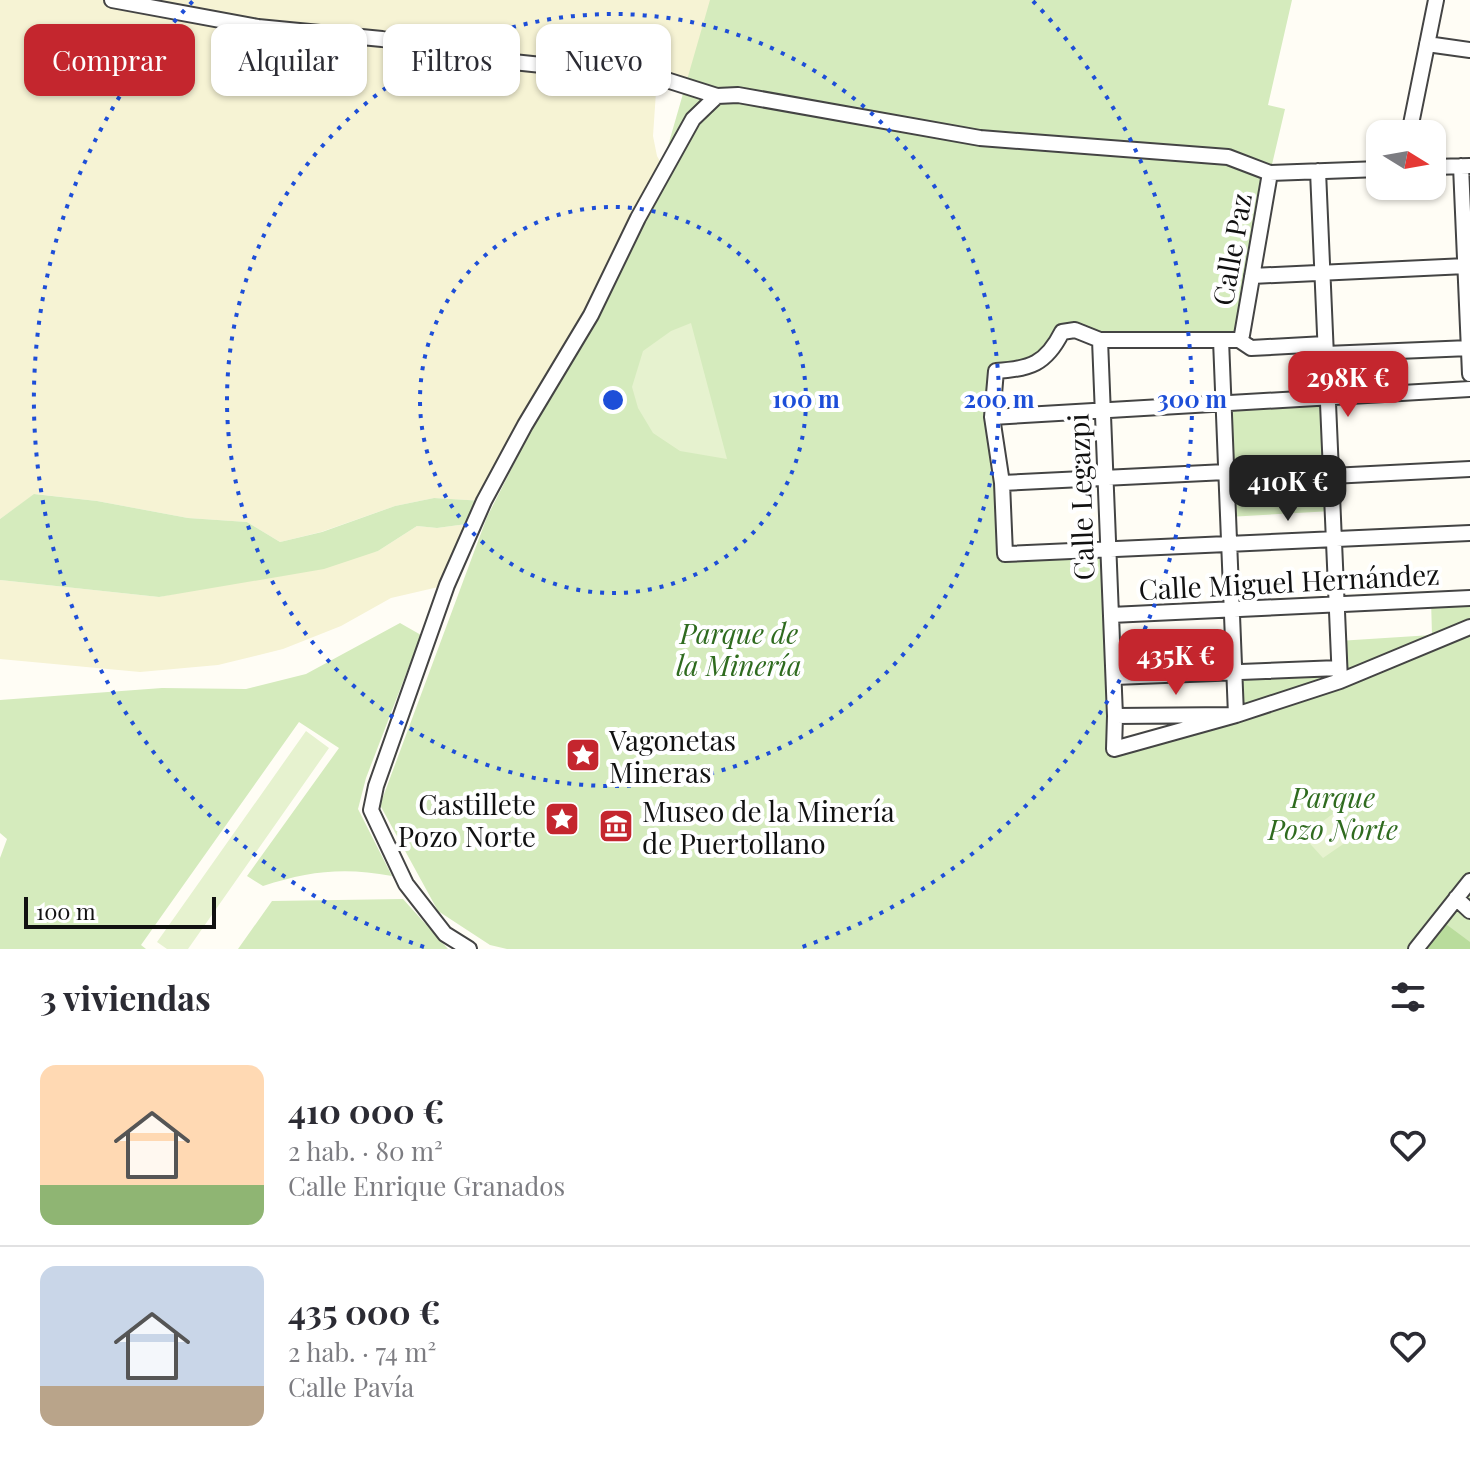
<!DOCTYPE html>
<html lang="es">
<head>
<meta charset="utf-8">
<style>
  body { margin:0; font-family:"Playfair Display",serif; background:#f2f2f3; color:#2b2b33; height:100vh; display:flex; flex-direction:column; font-size:30px; white-space:nowrap }
  * { box-sizing:border-box; margin:0 }
  p { font-size:26px; color:#7c7c81 }
  .icon { flex:none; width:44px; height:44px; fill:none; stroke:currentColor; stroke-width:2; stroke-linecap:round; stroke-linejoin:round }
  .map { position:relative; height:949px; overflow:hidden }
  .details { display:flex; flex-direction:column; background:#fff; flex:1 }
  .details>* { flex:none }
  .guide { position:absolute; left:24px; top:24px; width:800px; height:72px; display:flex; gap:16px }
  .needle { width:52px; rotate:101deg }
  .tools { position:absolute; left:1366px; top:120px; display:grid; gap:16px }
  .tools a { display:grid; place-items:center; width:80px; height:80px; border-radius:16px; background:#fff; box-shadow:0 2px 6px #0004; font-size:40px }
  .scale { position:absolute; left:24px; bottom:20px; width:192px; box-sizing:border-box; padding-left:8px; border:4px solid #111; border-top:0; font-size:22px; line-height:28px; white-space:nowrap; color:#111; -webkit-text-stroke:6px #fff; paint-order:stroke }
  .price { position:absolute; translate:-50% -68px; padding:0 18px; border-radius:16px; background:#c4262e; color:#fff; font-size:26px; line-height:52px; filter:drop-shadow(0 2px 4px #0008) }
  .price::after { content:''; position:absolute; left:50%; top:48px; width:24px; height:18px; margin-left:-12px; background:inherit; clip-path:polygon(0 0,100% 0,50% 100%) }
  .price.active { background:#222; color:#fff }
  ul { padding:0; list-style:none }
  li { display:flex; align-items:center; gap:24px; height:200px; padding:0 40px }
  li+li { border-top:2px solid #e1e1e2 }
  li span { display:grid; place-items:center; flex:none; width:224px; height:160px; border-radius:16px; color:#555 }
  li>.icon { margin-inline-start:auto }
  span .icon { width:96px; height:96px; fill:#fffc; stroke-width:1 }
  li b { font-size:34px }
  h2 { display:flex; justify-content:space-between; align-items:center; height:96px; padding:0 40px; font-size:34px }
  .tag { padding:0 28px; border-radius:16px; background:#fff; box-shadow:0 2px 6px #0004; font-size:28px; line-height:72px }
  .tag.active { background:#c4262e; color:#fff }
  .map>svg:first-child { display:block }
  .farmland { fill:#f6f3d4 }
  .green { fill:#d5ebbd }
  .forest { fill:#b9dc9c }
  .pitch { fill:#e6f2cf }
  .lines { fill:none; stroke-linecap:round; stroke-linejoin:round }
  .minor-casing { stroke:#444; stroke-width:18 }
  .minor { stroke:#fff; stroke-width:14 }
  .ring { fill:none; stroke:#1d4ed8; stroke-width:4; stroke-dasharray:4 8 }
  .labels { text-anchor:middle; dominant-baseline:central; stroke-width:8; stroke-linejoin:round; paint-order:stroke }
  .street-label { font-size:28px; fill:#111; stroke:#fff }
  .park-label { font-size:28px; font-style:italic; fill:#2f6b1f; stroke:#fff }
  .poi-label { font-size:28px; fill:#111; stroke:#fff; text-anchor:start }
  .centre { fill:#1d4ed8; stroke:#fff; stroke-width:4 }
  .ring-label { font-size:24px; text-anchor:middle; font-weight:bold; fill:#1d4ed8; stroke:#fff; stroke-width:8; stroke-linejoin:round; paint-order:stroke }
</style>
</head>
<body>
<div class="map">
<svg width="1470" height="949" viewBox="0 0 1470 949">
  <rect width="100%" height="100%" fill="#fffdf5"/>
  <path class="farmland" d="M0,0h715l-25,89 -33,-12 -4,59 4,20 8,14 -181,331 -50,-3 -39,8 -74,26 -41,10 -33,-20 -59,-4 -91,-17 -62,-7 -35,25z
    M474,523l-27,62 -56,13 -50,28 -58,23 -65,16 -78,7 -140,-13v-79l159,17 219,-46 39,-25 20,2z"/>
  <path class="green" d="M710,0h582l-24,105 17,4 -15,64 -28,162 -142,5 -28,-16 -25,31 -50,16 8,182 104,-2 5,197 122,-32 -1,-43 104,-5 -1,-27 94,-6 -1,-35 39,-2v351h-963l-17,-4 -52,-34 -58,-106 107,-288 170,-333z
    M1328,398l4,113 -104,6 -5,-113z
    M34,494l63,7 91,17 59,4 33,20 42,-10 73,-26 39,-8 50,3 -10,22 -37,5 -20,-2 -39,25 -54,18 -165,28 -159,-17v-61z
    M400,623l21,12 -55,143 -8,31 34,67c-48,-9 -83,-5 -129,10l-16,-10 92,-128 -40,-26 -158,223 5,4h-146v-91l7,-19 -7,-6v-133l162,-12 84,1 60,-15z
    M403,899l45,50h-210l34,-48z"/>
  <path class="forest" d="M1439,919l31,23v7h-54z"/>
  <path class="pitch" d="M691,323l36,136 -47,-8 -27,-18 -15,-25 -6,-21 11,-36 28,-20z
    M306,731l23,17 -141,201h-21l-10,-7z
    M1334,813l18,25 -29,20 -20,-22z"/>
  <g class="lines">
    <g class="minor-casing">
      <path id="minor" d="M112,0l146,27 124,12 131,23 144,15 60,19 21,-1 242,43 248,19 42,16 110,-4
        M1427,44l43,6
        M1409,134l27,-134
        M1461,166l9,208
        M1432,167l38,-1
        M1318,171l22,510
        M1270,173l-28,162 -3,5h-139l-25,-10 -13,2c-16,32 -32,37 -66,39l-4,46 478,-28
        M1252,276l214,-10
        M1100,340l15,376 -1,33 122,-34 104,-34 130,-54
        M1239,340l12,8 74,-4
        M1326,354l144,-6
        M992,417l10,66 3,71 465,-21
        M1331,476l139,-7
        M1002,483l224,-11
        M1111,615l359,-17
        M1114,677l225,-9
        M1115,716l121,-1 -15,-375
        M1456,898l14,13
        M469,949l-24,-15 -39,-50 -35,-74 5,-24 71,-201 37,-84 41,-76 66,-110 47,-97 55,-99 24,-23
        M1416,949l54,-68"/>
    </g>
    <use href="#minor" class="minor"/>
  </g>
  <g class="ring">
    <circle cx="613" cy="400" r="193"/>
    <circle cx="613" cy="400" r="386"/>
    <path d="M424 947A579 579 0 0 1 193 1M1033 1A579 579 0 0 1 802 947"/>
  </g>
  <defs>
    <g id="sight-square" transform="scale(1.8)"><rect x="-9" y="-9" width="18" height="18" rx="4" fill="#c4262e" stroke="#fff"/><path d="M0-6L1.8-2.2L6-1.7L2.9 1.2L3.7 5.4L0 3.3L-3.7 5.4L-2.9 1.2L-6-1.7L-1.8-2.2Z" fill="#fff"/></g>
    <g id="museum-square" transform="scale(1.8)"><rect x="-9" y="-9" width="18" height="18" rx="4" fill="#c4262e" stroke="#fff"/><path d="M0-6L6-3V-2H-6V-3ZM-5-1h2V3h-2ZM-1-1h2V3h-2ZM3-1h2V3H3ZM-6 4H6V6H-6Z" fill="#fff"/></g>
  </defs>
  <g fill-rule="evenodd">
    <use href="#sight-square" x="583" y="755"/>
    <use href="#sight-square" x="562" y="819"/>
    <use href="#museum-square" x="616" y="826"/>
  </g>
  <g class="labels">
    <g class="street-label">
      <text transform="translate(1231 249) rotate(-80)">Calle Paz</text>
      <text transform="translate(1080 497) rotate(-92)">Calle Legazpi</text>
      <text transform="translate(1289 581) rotate(-3)">Calle Miguel Hernández</text>
    </g>
    <g class="park-label">
      <text x="739" y="632">Parque de<tspan x="739" dy="32">la Minería</tspan></text>
      <text x="1333" y="796">Parque<tspan x="1333" dy="32">Pozo Norte</tspan></text>
    </g>
    <g class="poi-label">
      <text x="609" y="739">Vagonetas<tspan x="609" dy="32">Mineras</tspan></text>
      <text x="536" y="803" text-anchor="end">Castillete<tspan x="536" dy="32">Pozo Norte</tspan></text>
      <text x="642" y="810">Museo de la Minería<tspan x="642" dy="32">de Puertollano</tspan></text>
    </g>
  </g>
  <circle cx="613" cy="400" r="12" class="centre"/>
  <g class="ring-label">
    <text x="806" y="408">100 m</text>
    <text x="999" y="408">200 m</text>
    <text x="1192" y="408">300 m</text>
  </g>
</svg>
<div class="tools">
<a><svg class="needle" viewBox="-14 -14 28 28"><path d="M0-13l5 13h-10z" fill="#e53935"/><path d="M0 13l5-13h-10z" fill="#7c7c81"/></svg></a>
</div>
<div class="scale">100 m</div>
<b class="price" style="left:1348px;top:419px">298K €</b>
<b class="price active" style="left:1288px;top:523px">410K €</b>
<b class="price" style="left:1176px;top:697px">435K €</b>
<div class="guide">
<a class="tag active">Comprar</a>
<a class="tag">Alquilar</a>
<a class="tag">Filtros</a>
<a class="tag">Nuevo</a>
</div>
</div>
<section class="details">
<h2>3 viviendas<svg class="icon" aria-label="filters" viewBox="0 0 24 24"><path d="M4 7h16M4 17h16"/><circle cx="9" cy="7" r="2"/><circle cx="15" cy="17" r="2"/></svg></h2>
<ul>
<li><span style="background:linear-gradient(#ffd9b3 75%,#8fb573 0)"><svg class="icon" aria-label="home" viewBox="0 0 24 24"><path d="M3 11l9-7 9 7M6 9v11h12V9"/></svg></span><div><b>410 000 €</b><p>2 hab. · 80 m²</p><p>Calle Enrique Granados</p></div><svg class="icon" aria-label="heart" viewBox="0 0 24 24"><path d="M12 20l-8-8c-3-5 5-10 8-4 3-6 11-1 8 4z"/></svg></li>
<li><span style="background:linear-gradient(#c9d6e8 75%,#b9a48a 0)"><svg class="icon" aria-label="home" viewBox="0 0 24 24"><path d="M3 11l9-7 9 7M6 9v11h12V9"/></svg></span><div><b>435 000 €</b><p>2 hab. · 74 m²</p><p>Calle Pavía</p></div><svg class="icon" aria-label="heart" viewBox="0 0 24 24"><path d="M12 20l-8-8c-3-5 5-10 8-4 3-6 11-1 8 4z"/></svg></li>
</ul>
</section>
</body>
</html>
